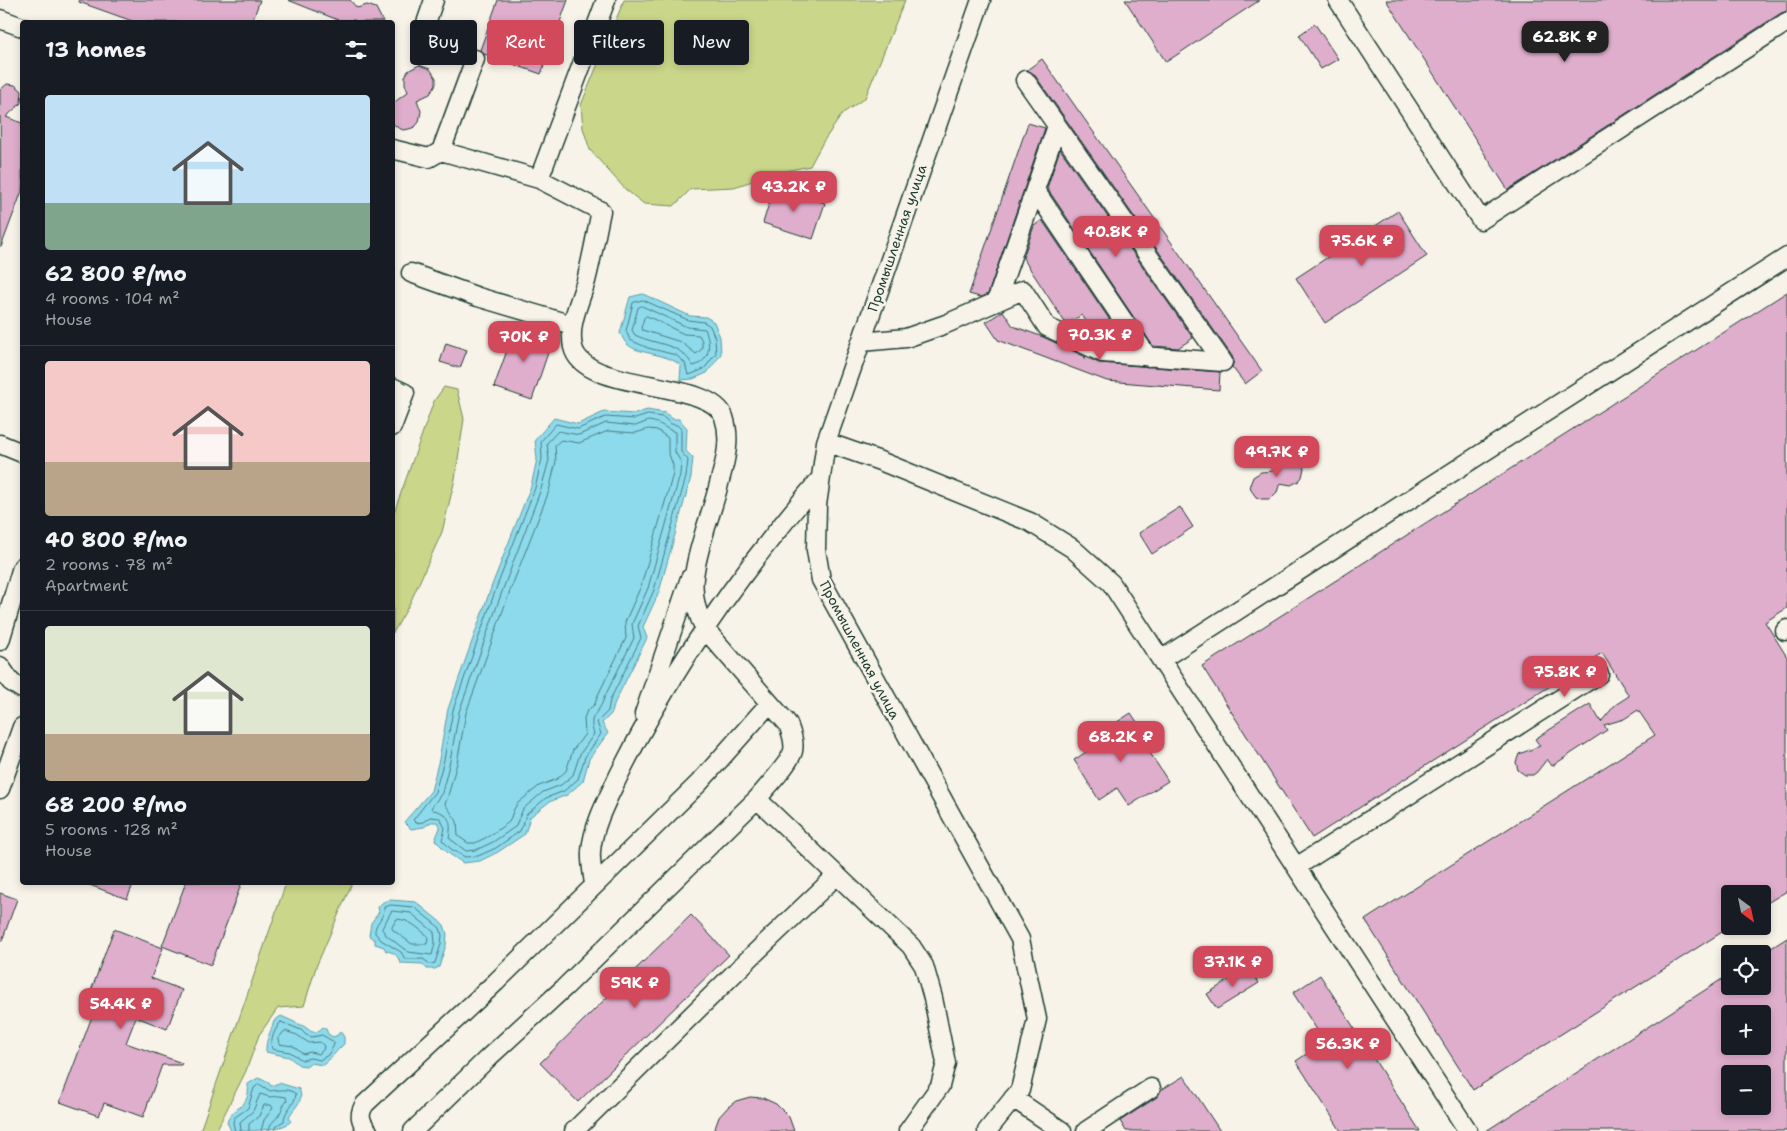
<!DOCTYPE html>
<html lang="en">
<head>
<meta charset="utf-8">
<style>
  body { margin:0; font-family:"Shantell Sans",sans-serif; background:#20242c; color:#f1f3f6; height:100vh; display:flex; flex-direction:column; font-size:19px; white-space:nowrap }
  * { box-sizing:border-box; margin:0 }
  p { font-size:16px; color:#9ea1a6 }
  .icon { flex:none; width:28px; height:28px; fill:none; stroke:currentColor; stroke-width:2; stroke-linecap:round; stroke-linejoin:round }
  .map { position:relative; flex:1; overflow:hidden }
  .drawer { position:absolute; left:20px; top:20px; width:375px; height:865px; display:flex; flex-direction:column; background:#171b24; border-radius:5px; box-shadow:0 2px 8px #0003 }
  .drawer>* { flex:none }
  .top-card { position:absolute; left:410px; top:20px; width:475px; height:45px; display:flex; gap:10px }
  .needle { width:32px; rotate:147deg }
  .fabs { position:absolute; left:1721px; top:885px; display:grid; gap:10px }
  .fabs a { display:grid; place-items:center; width:50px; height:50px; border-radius:5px; background:#171b24; box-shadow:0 2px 8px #0003; font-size:25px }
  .price { position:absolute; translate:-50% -42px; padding:0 11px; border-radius:10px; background:#d1495b; color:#fff; font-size:16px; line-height:32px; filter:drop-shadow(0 1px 2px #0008) }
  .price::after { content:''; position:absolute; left:50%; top:30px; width:15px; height:11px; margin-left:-8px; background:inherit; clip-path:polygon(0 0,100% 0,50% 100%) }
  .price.on { background:#222; color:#fff }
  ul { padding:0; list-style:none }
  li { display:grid; align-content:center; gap:10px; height:265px; padding:0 25px }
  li+li { border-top:1px solid #363941 }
  li span { display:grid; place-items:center; height:155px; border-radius:5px; color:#555 }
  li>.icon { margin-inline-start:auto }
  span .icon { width:90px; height:90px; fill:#fffc; stroke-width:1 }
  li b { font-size:21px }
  h2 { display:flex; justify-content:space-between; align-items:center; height:60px; padding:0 25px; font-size:21px }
  .tag { padding:0 18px; border-radius:5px; background:#171b24; box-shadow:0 2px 8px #0003; font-size:18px; line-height:45px }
  .tag.on { background:#d1495b; color:#fff }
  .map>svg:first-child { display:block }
  .green { fill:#cad689; stroke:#748a5e }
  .water { fill:#8ddaec; stroke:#619ba2 }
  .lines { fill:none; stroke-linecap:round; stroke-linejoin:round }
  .shore { stroke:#4b7c7e; stroke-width:1 }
  .building { fill:#dfaecd; stroke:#1f3d34; fill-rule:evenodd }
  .minor-casing { stroke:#1f3d34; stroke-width:21 }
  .minor { stroke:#f7f3e8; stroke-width:18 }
  .labels { text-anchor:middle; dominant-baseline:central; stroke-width:5; stroke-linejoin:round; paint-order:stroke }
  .street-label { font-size:14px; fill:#1f3d34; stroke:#f7f3e8 }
</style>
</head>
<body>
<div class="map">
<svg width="1787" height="1131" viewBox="0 0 1787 1131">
  <rect width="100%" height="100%" fill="#f7f3e8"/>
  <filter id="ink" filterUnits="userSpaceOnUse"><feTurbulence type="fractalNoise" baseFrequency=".02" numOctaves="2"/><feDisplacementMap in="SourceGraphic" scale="10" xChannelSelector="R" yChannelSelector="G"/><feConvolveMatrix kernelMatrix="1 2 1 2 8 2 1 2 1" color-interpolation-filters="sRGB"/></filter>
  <g filter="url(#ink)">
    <path class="green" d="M624,0h281l-40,98 -22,15 -20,29 -13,24 -29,6 -47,15 -43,2 -17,17 -30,-2 -19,-15 -35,-39 -7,-22 -2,-23z
      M444,387l13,3 7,29 -9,60 -13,53 -33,73 -16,28v-118l41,-114z
      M286,883h66l-36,84 -12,39 -26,2 -19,27 -13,36 -30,60h-16z"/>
    <path class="water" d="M643,294l47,22 16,1 8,5 6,15 1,17 -14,19 -14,6 -13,1 1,-14c-14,-14 -45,-11 -55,-23 -2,-2 -4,-7 -6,-10l10,-36z
      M647,410l18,3 8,6h6l8,9 -1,23 7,7 -2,19 -32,115 -16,35 4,11 -32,64 -3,11 -10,10 6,10 -19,26 -6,22 -16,14 -18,7 -19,15 -5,17 -27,18 -18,9 -17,2 -15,-10 -13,-13 5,-12 -3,-6h-6l-7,5 -13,2 -7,-7 27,-31 8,-32 9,-50 44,-124 39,-99 6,-27 -2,-19 19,-22 24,6 26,-12 31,2z
      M390,900l26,2 28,23 3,9 -1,11 -7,22 -4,2h-8l-4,-5 -23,-1c-2,-8 -6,-11 -14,-12l-2,-4 -9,-3v-4l-6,-4 2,-13 8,-11 -1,-5 5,-5z
      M281,1016c7,3 13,6 20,9 9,3 11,13 22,2l3,2 2,5 5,3 5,-2 2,-4 4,6v7c-8,7 -13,15 -21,21l-13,-2 -4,3 -7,-1 -10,-8 -23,-5c-1,-12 5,-20 8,-31z
      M258,1078l10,4 3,4 8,-3 20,6c6,12 -5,18 -10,28l2,4c-7,10 -45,10 -60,10l-4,-9c6,-17 24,-13 21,-38z"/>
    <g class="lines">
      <path class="shore" d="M643,300l45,20 16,2 6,4 5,12 1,15 -12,16 -12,5 -4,1 -3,-12 -9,-8 -28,-7 -18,-8 -4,-9 7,-28z
        M642,306l45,21 18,2c6,14 6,33 -12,37 -13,-24 -35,-20 -58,-31l-3,-5 6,-22z
        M647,316l37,18 15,1 3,6v8l-6,5 -15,-12 -39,-12 -1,-2 3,-10z
        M648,415l15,2 8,7 6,1 4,4v23l7,8 -2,17 -32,113 -16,36 3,12 -31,62 -2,11 -11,11 4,12 -16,23 -7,22 -14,12 -18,7 -19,16 -7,17 -24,17 -18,8 -13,1 -14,-8 -9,-9 3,-12 -5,-10 -10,-1 -7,5 -7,1 -3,-3 22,-28 9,-32 9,-50 44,-124 38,-98 7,-29 -1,-18 15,-17 22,5 27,-12 30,2z
        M649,421c13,2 15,7 26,11v20l6,10 -1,13 -32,113 -16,36 2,14 -30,60c-5,18 -17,15 -10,36l-14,20 -7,21 -12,10 -18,7 -20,17 -8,18 -22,15 -17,8 -10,1 -17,-13c3,-15 1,-25 -16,-28l-2,-2 11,-15 8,-32 9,-49 44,-123 38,-100 8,-29 -2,-17 11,-12 21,4 27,-12 29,3z
        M649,429l8,1 11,8v14l5,13v9l-32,112 -16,36 1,16 -28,57 -3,9 -8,7 -3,7 1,16 -12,16 -7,21 -9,8 -18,7 -21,17 -4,6 -5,13 -20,14 -14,7h-7l-10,-7 -1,-15 -12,-17 3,-8 9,-33 9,-50 44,-122 39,-100 7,-30 -1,-16 6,-5 18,3 29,-12 27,2z
        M391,905l23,2 26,21 2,7 -1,9 -6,19 -5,1 -7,-5h-18l-4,-7 -20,-12 -6,-7c-1,-10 10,-15 9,-25z
        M392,911l19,2 23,19 1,11 -3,12 -24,-3 -22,-17 -4,-6z
        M397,919c14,1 20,9 31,17l-1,8h-15l-19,-14 -1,-2z
        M281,1022l20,8 5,5 6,2 10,-2 12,7v3l-6,10 -8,5 -10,-2 -8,2 -12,-8 -18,-3c-3,-8 4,-22 9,-27z
        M285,1031l12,4 12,8 11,-1 4,4 -1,4 -4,4 -9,-2 -7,2 -10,-8 -14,-2 -1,-5z
        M235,1131l-2,-8 1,-5 14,-10 6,-20 5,-4 11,7c9,-1 19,-3 26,3 -1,11 -12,16 -12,27l-7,4 -2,6
        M241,1131l-1,-9 13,-11 7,-17 10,3 9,-1 7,1 1,4c-5,5 -5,10 -9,15 -4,6 -8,6 -9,15
        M249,1131v-7l10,-8 5,-11h7l2,3 -9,12 -3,11"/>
    </g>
    <path class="building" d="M79,0h181l-8,22h-117l-56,-20z
      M288,0h62l7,8 10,-3 9,3 7,14h-27l-1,-2h-17z
      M498,0h70l-27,74 -57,-20 -4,-4z
      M1125,0h135l-94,62z
      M1386,0h401v11l-6,2 -273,177z
      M1315,24l23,35 -17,10 -22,-34z
      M1042,59l220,312 -17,13 -13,-17 2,-6 -2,-5 -198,-282 -7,-4z
      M419,65l11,4 6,9v6l-6,10 -13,6 4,11 -2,11 -4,5 -6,2 -6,1 -6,-3 -5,-4v-19l16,-12 -3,-8v-7l3,-6z
      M7,84l8,1 7,6 -1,12 -15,14 16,6v68l-21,56 -1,-157z
      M1028,123l17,5 -57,166 -8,3 -11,-3z
      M1060,149l133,189 -15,10 -25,-2 -106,-158z
      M774,187l51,16 -12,36 -50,-16z
      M1398,211l29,45 -102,67 -29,-45z
      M1042,220l78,115 -13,8 -9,-4 -16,-24 -16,9 -43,-66 11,-32z
      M1787,292v316l-22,14 22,35v234l-25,15v-12h-32v33l-257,163 -108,-170 290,-185 -17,-25 -14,9 -20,6 3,5 -55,36 -5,-7 -10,13 -4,3h-8l-7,-5 -2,-8 3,-8 21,-8 -5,-7 55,-35 11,18 14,-17 14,-9 -27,-43 -290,185 -110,-172z
      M1003,311l10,15 30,11 43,20 -2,1 6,1 9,4 121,9 -1,18 -112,-9 -109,-41 -12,-18z
      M516,325l37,13 -21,62 -38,-13z
      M446,343l21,7 -7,18 -20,-6z
      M1291,456l8,4 5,8 -2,9 -3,4 -8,4 -11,-2 -3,9 -7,7h-9l-5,-2 -5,-7 -1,-5 3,-8 8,-5 12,-1 9,-12z
      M1180,507l13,20 -41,27 -13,-21z
      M1131,713l10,15 -5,3 32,50 -39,25 -12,-18 -18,12 -25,-40 21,-14 -4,-7z
      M87,882h47l-7,17 -40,-15z
      M186,882h56l-31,83 -49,-19z
      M0,893l17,6 -15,42h-2z
      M691,915l38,40 -151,147 -38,-39z
      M114,929l49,19 -12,30 31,12 -15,39 -31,-12 -10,26 56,20 -1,2h-19l-19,52 -39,-14 -5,13 -39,-14 34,-91 -9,-4z
      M1787,938v193h-301l244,-157v12h32v-32zM1730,1014h32v32h-32zM1730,1074h32v32h-32z
      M1249,967l10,16 -42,26 -10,-15z
      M1320,975l22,34 78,122h-79l-45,-70 29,-19 -32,-49z
      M1184,1076l36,55h-94l-6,-10 37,-24 4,-7z
      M750,1097l13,1 13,6 13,13 5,14h-80l5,-14 9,-10 8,-6z"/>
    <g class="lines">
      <g class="minor-casing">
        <path id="minor" d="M981,0l-155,442 -9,63 -1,45 5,30 199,359 17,80 -17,71 -33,41
          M1338,0l143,220 306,-198
          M0,19l22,8
          M424,29l10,-29
          M392,149l37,9 12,-7 34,-92
          M539,179l67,-179
          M1035,190l113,167
          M411,273l67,24 94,28
          M996,302l61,-176
          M861,342l45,-4 40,-14 77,-34 24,37 56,26 120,9 -198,-282
          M392,387l13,6 -13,34
          M826,442l54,19 150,61 42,26 39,35 357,548
          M0,444l22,9
          M1785,631l2,-2
          M0,641l22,-74
          M1162,659l625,-402
          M0,666l11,16 11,7
          M644,714l46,-136
          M0,789l22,-62
          M757,799l154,147 13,20 9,32 13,65 -6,23 -32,45
          M1296,867l303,-193
          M594,885c-1,-11 -4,-24 -3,-34 2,-26 18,-55 29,-78 53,-107 123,-204 200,-294
          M1013,1098l49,33
          M368,1131c-8,-10 -10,-17 -3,-27l131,-122 203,-199 70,-79
          M413,1131l76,-74 75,-69 193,-189c8,-10 33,-36 36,-48 2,-10 -2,-18 -5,-27l-83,-95c-20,-37 -10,-64 1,-102 5,-15 10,-31 14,-47 6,-21 11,-42 4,-63 -14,-39 -141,-24 -151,-70 -5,-23 7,-45 13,-66 6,-23 10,-47 15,-70l-62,-32 -98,-28
          M574,1131l182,-179 81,-77
          M1086,1131l65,-43"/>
      </g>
      <use href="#minor" class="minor"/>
    </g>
  </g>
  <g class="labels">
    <g class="street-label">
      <text transform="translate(897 238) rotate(-71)">Промышленная улица</text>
      <text transform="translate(860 650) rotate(62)">Промышленная улица</text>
    </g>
  </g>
</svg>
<div class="fabs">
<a><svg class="needle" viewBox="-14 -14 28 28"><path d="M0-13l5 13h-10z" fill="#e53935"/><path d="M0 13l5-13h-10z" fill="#9ea1a6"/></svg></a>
<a><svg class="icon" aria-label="locate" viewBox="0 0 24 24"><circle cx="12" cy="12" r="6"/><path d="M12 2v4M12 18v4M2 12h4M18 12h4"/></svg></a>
<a>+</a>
<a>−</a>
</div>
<b class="price on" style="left:1565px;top:63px">62.8K ₽</b>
<b class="price" style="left:794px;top:213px">43.2K ₽</b>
<b class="price" style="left:1116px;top:258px">40.8K ₽</b>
<b class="price" style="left:1362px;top:267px">75.6K ₽</b>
<b class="price" style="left:1100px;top:361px">70.3K ₽</b>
<b class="price" style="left:524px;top:363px">70K ₽</b>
<b class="price" style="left:1277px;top:478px">49.7K ₽</b>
<b class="price" style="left:1565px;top:698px">75.8K ₽</b>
<b class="price" style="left:1121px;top:763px">68.2K ₽</b>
<b class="price" style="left:1233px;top:988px">37.1K ₽</b>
<b class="price" style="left:635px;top:1009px">59K ₽</b>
<b class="price" style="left:121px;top:1030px">54.4K ₽</b>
<b class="price" style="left:1348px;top:1070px">56.3K ₽</b>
<div class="top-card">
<a class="tag">Buy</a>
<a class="tag on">Rent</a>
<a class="tag">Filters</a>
<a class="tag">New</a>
</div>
<section class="drawer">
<h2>13 homes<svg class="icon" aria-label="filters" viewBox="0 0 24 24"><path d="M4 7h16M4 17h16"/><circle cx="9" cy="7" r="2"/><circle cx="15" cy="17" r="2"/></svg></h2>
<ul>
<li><span style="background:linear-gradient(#bfe0f5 70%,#7fa58c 0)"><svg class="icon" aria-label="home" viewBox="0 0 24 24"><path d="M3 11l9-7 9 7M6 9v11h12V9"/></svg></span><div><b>62 800 ₽/mo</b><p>4 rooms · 104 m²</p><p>House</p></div></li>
<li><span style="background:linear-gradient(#f6c9c9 65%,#b9a48a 0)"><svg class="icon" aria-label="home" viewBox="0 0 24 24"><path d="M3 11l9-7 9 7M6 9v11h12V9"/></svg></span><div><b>40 800 ₽/mo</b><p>2 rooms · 78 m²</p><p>Apartment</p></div></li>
<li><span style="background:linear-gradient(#dfe7d0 70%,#b9a48a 0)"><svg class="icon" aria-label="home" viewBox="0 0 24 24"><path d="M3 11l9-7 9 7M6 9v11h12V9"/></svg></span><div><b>68 200 ₽/mo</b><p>5 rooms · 128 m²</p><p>House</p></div></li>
</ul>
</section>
</div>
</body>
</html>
